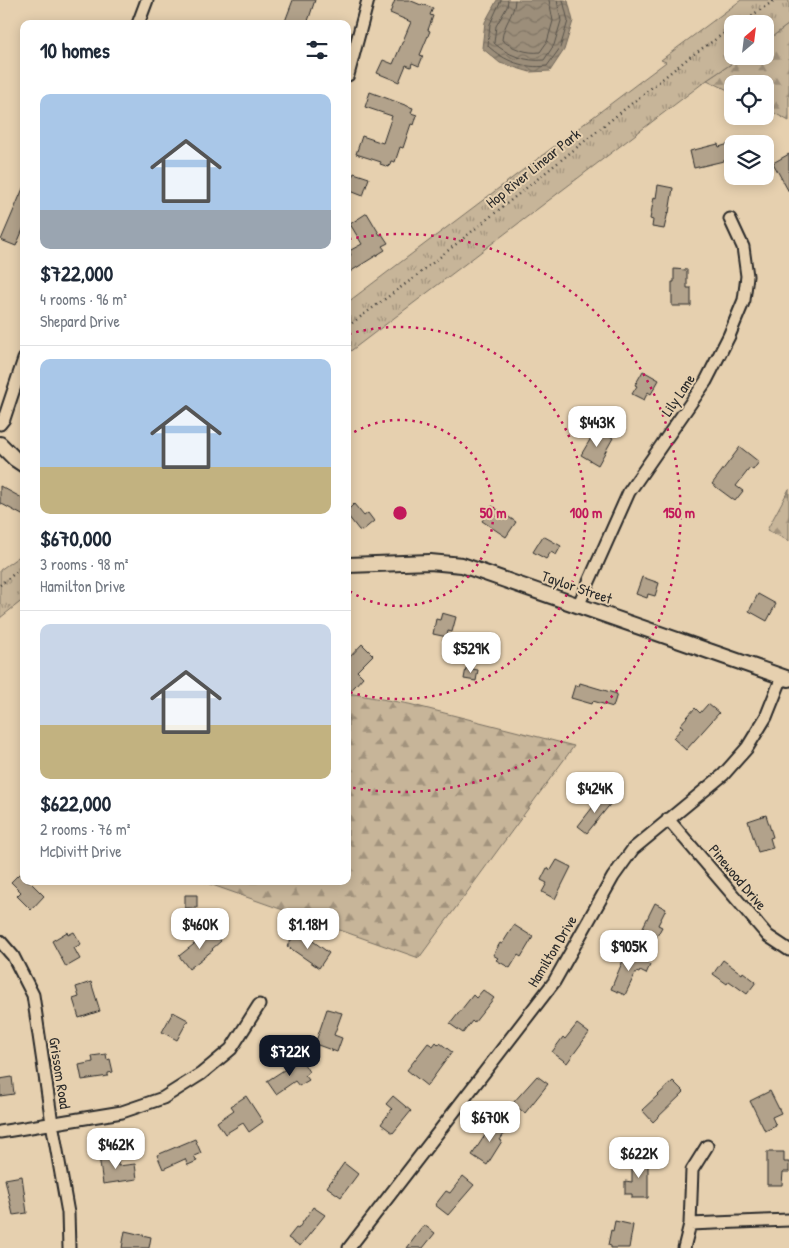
<!DOCTYPE html>
<html lang="en">
<head>
<meta charset="utf-8">
<style>
  body { margin:0; font-family:"Patrick Hand",sans-serif; background:#f6f6f7; color:#1f2937; height:100vh; display:flex; flex-direction:column; font-size:19px; white-space:nowrap }
  * { box-sizing:border-box; margin:0 }
  p { font-size:16px; color:#747a83 }
  .icon { flex:none; width:28px; height:28px; fill:none; stroke:currentColor; stroke-width:2; stroke-linecap:round; stroke-linejoin:round }
  .map { position:relative; flex:1; overflow:hidden }
  .side { position:absolute; left:20px; top:20px; width:331px; height:865px; display:flex; flex-direction:column; background:#fff; border-radius:10px; box-shadow:0 2px 12px #0003 }
  .side>* { flex:none }
  .needle { width:32px; rotate:28deg }
  .buttons { position:absolute; left:724px; top:15px; display:grid; gap:10px }
  .buttons a { display:grid; place-items:center; width:50px; height:50px; border-radius:10px; background:#fff; box-shadow:0 2px 12px #0003; font-size:25px }
  .price { position:absolute; translate:-50% -42px; padding:0 11px; border-radius:10px; background:#fff; color:#222; font-size:16px; line-height:32px; filter:drop-shadow(0 1px 2px #0008) }
  .price::after { content:''; position:absolute; left:50%; top:30px; width:15px; height:11px; margin-left:-8px; background:inherit; clip-path:polygon(0 0,100% 0,50% 100%) }
  .price.selected { background:#111827; color:#fff }
  ul { padding:0; list-style:none }
  li { display:grid; align-content:center; gap:10px; height:265px; padding:0 20px }
  li+li { border-top:1px solid #e0e1e3 }
  li span { display:grid; place-items:center; height:155px; border-radius:10px; color:#555 }
  li>.icon { margin-inline-start:auto }
  span .icon { width:90px; height:90px; fill:#fffc; stroke-width:1 }
  li b { font-size:21px }
  h2 { display:flex; justify-content:space-between; align-items:center; height:60px; padding:0 20px; font-size:21px }
  .map>svg:first-child { display:block }
  .forest { fill:url(#forest-firs); stroke:#797062 }
  .park { fill:url(#park-tufts); stroke:#797062 }
  .water { fill:url(#water-waves); stroke:#6f665a }
  .lines { fill:none; stroke-linecap:round; stroke-linejoin:round }
  .shore { stroke:#58534b; stroke-width:1 }
  .building { fill:#b2a28b; stroke:#2b2b2b }
  .minor-casing { stroke:#2b2b2b; stroke-width:15 }
  .tertiary-casing { stroke:#2b2b2b; stroke-width:18 }
  .path { stroke:#2b2b2b; stroke-width:2.5; stroke-dasharray:1 4; stroke-linecap:butt }
  .minor { stroke:#e6d0af; stroke-width:11 }
  .tertiary { stroke:#e6d0af; stroke-width:14 }
  .ring { fill:none; stroke:#c2185b; stroke-width:2.5; stroke-dasharray:2.5 5 }
  .labels { text-anchor:middle; dominant-baseline:central; stroke-width:4; stroke-linejoin:round; paint-order:stroke }
  .street-label { font-size:15px; fill:#2b2b2b; stroke:#e6d0af }
  .centre { fill:#c2185b; stroke:#e6d0af; stroke-width:2.5 }
  .ring-label { font-size:15px; text-anchor:middle; font-weight:bold; fill:#c2185b; stroke:#e6d0af; stroke-width:4; stroke-linejoin:round; paint-order:stroke }
</style>
</head>
<body>
<div class="map">
<svg width="789" height="1248" viewBox="0 0 789 1248">
  <defs>
    <pattern id="forest-firs" width="22" height="20" patternUnits="userSpaceOnUse" patternTransform="scale(1.25)"><rect width="22" height="20" fill="#c7b599"/><path d="M5 1l3.5 6h-7zM16 11l3.5 6h-7z" fill="#a2937d"/></pattern>
    <pattern id="park-tufts" width="24" height="20" patternUnits="userSpaceOnUse" patternTransform="scale(1.25)"><rect width="24" height="20" fill="#c7b599"/><path d="M3 7l-1-3M5 7V3M7 7l1-3M15 17l-1-3M17 17v-4M19 17l1-3" fill="none" stroke="#a2937d"/></pattern>
    <pattern id="water-waves" width="16" height="10" patternUnits="userSpaceOnUse" patternTransform="scale(1.25)"><rect width="16" height="10" fill="#9c8e7a"/><path d="M0 5q4-4 8 0t8 0" fill="none" stroke="#7f7464"/></pattern>
  </defs>
  <rect width="100%" height="100%" fill="#e6d0af"/>
  <filter id="ink" filterUnits="userSpaceOnUse"><feTurbulence type="fractalNoise" baseFrequency=".02" numOctaves="2"/><feDisplacementMap in="SourceGraphic" scale="10" xChannelSelector="R" yChannelSelector="G"/><feConvolveMatrix kernelMatrix="1 2 1 2 8 2 1 2 1" color-interpolation-filters="sRGB"/></filter>
  <g filter="url(#ink)">
    <path class="forest" d="M789,24v97l-24,-13v-24h-33v8l-25,-12 36,-24h22v-14z
      M789,489v52l-22,-11z
      M348,693l61,11 165,42 -155,212 -218,-77h147z"/>
    <path class="park" d="M741,0h48v24l-24,18v-18h-33v32h11l-36,24 -359,273v-51l318,-240 -5,-2z
      M24,553v46l-24,19v-48z"/>
    <path class="water" d="M497,0h68l3,1 5,20 -9,29 -14,21 -20,1 -30,-9 -18,-15 3,-26z"/>
    <g class="lines">
      <path class="shore" d="M501,0l-11,24 -2,22c16,15 37,23 59,20l13,-18 8,-27 -5,-21
        M508,0l-1,7 -11,19 -2,17c13,12 32,19 50,17l10,-15 7,-24 -4,-21
        M515,0c0,14 -12,24 -13,40 9,8 26,14 38,12l7,-10 6,-21 -4,-21"/>
    </g>
    <path class="building" d="M293,0h22l-8,24h-23z
      M395,0h14l12,5 1,-1 11,4 -3,7 3,1 -5,14 2,1 -10,24 3,1 -4,10 -7,-3 -1,4 -5,-2 -7,17 -22,-9 6,-13 10,4 18,-42 -21,-9z
      M370,92l43,16 -2,5 6,2 -3,10 -3,-1 -8,24 -3,-1 -5,15 -4,-1 -2,6 -9,-3 1,-2 -25,-8 6,-18 21,7 9,-27 -27,-9z
      M718,144l1,3 13,-4v16l-38,9 -4,-17z
      M789,154v38l-16,-29z
      M354,173l15,5 -6,18 -15,-6v-15l4,2z
      M658,185l15,3 -4,25 -1,-1 -4,17 -12,-2 1,-7 -3,-1 4,-22 2,1z
      M24,186v41l-8,19 -15,-6z
      M367,213l13,22 2,-1 6,9 -6,3 3,4 -37,23v-15l3,-3 -2,-4 13,-7 -12,-20z
      M674,269l13,1v18h4v18h-19v-24h2z
      M643,371l16,9 -8,14 -3,-2 -4,8 -12,-6 5,-8 -2,-1z
      M600,430l13,8 -15,27 -17,-10 10,-17 3,2z
      M740,447l19,15 -6,8 -3,-2 -14,18 7,5 -8,10 -23,-17z
      M0,486l24,13v17l-24,-13z
      M354,504l10,12 4,-3 6,8 -12,10 -3,-1 -11,-14v-6z
      M492,506l24,16 -10,15 -24,-16z
      M543,536l18,10 -5,9 -5,-3 -5,7 -13,-7z
      M642,577l17,6 -4,13 -7,-2 -1,4 -11,-4z
      M758,594l18,10 -9,17 -18,-10z
      M442,613l14,4 -4,15 -4,-1 -1,6 -14,-3 3,-15 4,1z
      M362,644l11,11 -16,16 6,6 -15,17v-35z
      M466,668l12,2 -2,11 -12,-2z
      M580,683l37,11 -4,13 -20,-6 -1,3 -21,-6 4,-13 4,1z
      M708,704l11,9 -33,37 -13,-12 10,-11 -3,-2 15,-17 5,5z
      M603,794l9,8 -25,31 -9,-7z
      M766,815l7,22 -3,1 3,10 -15,4 -10,-31z
      M557,860l14,7 -16,32 -13,-7 5,-9 -6,-3 6,-12 4,2z
      M20,873l4,3v5h5l15,15 -13,14 -14,-14 4,-4 -10,-10z
      M185,895h12v13h-12z
      M655,903l11,6 -8,16 4,2 -6,11 -15,-7z
      M514,925l19,12 -12,20 -3,-2 -8,13 -14,-8 2,-2 -5,-3 7,-12 2,1z
      M212,930l9,11 -9,8 1,1 -24,19 -10,-13z
      M67,932l1,3 6,-3 7,12 -7,4 6,11 -14,8 -14,-26z
      M296,933l4,3 2,-3 27,20 -10,15 -32,-22z
      M627,951l18,8 -1,3 6,3 -4,9 -6,-3 -1,2 -3,-1 -11,23 -14,-6z
      M723,960l19,14 1,-2 13,10 -9,12 -18,-13 -2,3 -14,-10z
      M91,982l9,29 -21,7 -6,-19 6,-2 -3,-10z
      M483,990l11,8 -20,25 -2,-2 -9,12 -13,-9 23,-29 3,3z
      M327,1009l15,4 -8,22 8,3 -5,14 -22,-8z
      M173,1012l15,8 -11,20 -15,-8z
      M577,1024l12,9 -22,30 -15,-11 11,-15 2,2z
      M436,1042l3,3 1,-2 12,9 -25,34 -20,-16 21,-27 5,3z
      M106,1054l1,6 3,-1 3,13 -5,1v3l-26,4 -3,-15 14,-3 -1,-6z
      M301,1059l8,13 -4,3 4,5 -10,6 -4,-5 -19,13 -9,-13z
      M537,1076l11,8 -23,29 -13,-9z
      M12,1077l2,17 -14,2v-17z
      M673,1081l11,11 -31,30 -11,-12z
      M770,1091l11,22 -9,4 4,9 -11,5 -15,-30z
      M246,1096l17,26 -14,10 -6,-9 -18,11 -8,-12 17,-12 -3,-4z
      M393,1096l18,15 -18,22 -12,-9 11,-15 -6,-5z
      M495,1120l13,8 -8,12 2,1 -15,24 -15,-10z
      M195,1139l6,14 -7,3 3,5 -9,4 -3,-6 -22,10 -6,-14z
      M767,1152h17v10h5v10h-6l-1,13h-15z
      M114,1154l1,6h3v6l17,-2 2,15 -34,5 -4,-28z
      M632,1157l16,1v40h-16v-4h-7v-13l7,1z
      M344,1163l14,11 -17,23 -14,-10z
      M22,1176l5,37 -14,2 -8,-36z
      M463,1176l11,9 -26,30 -13,-10 11,-14 4,2z
      M313,1207l12,8 -25,31 -12,-8 8,-10 2,1z
      M615,1221l18,4 -4,23h-18v-2l-3,-1 3,-15 2,1z
      M424,1225l11,8 -12,15h-16z
      M125,1231l26,6 -2,11h-27z"/>
    <g class="lines">
      <g class="minor-casing">
        <path id="minor" d="M138,24l9,-24
          M348,75l20,-75
          M0,424l4,-5 20,-60
          M579,604l50,-112 77,-111 23,-45 15,-36 3,-24 -4,-29 -13,-28
          M668,819l100,117 21,14
          M0,941l13,15 20,39 19,128 16,90 1,35
          M0,1132l122,-20 41,-14 38,-24 30,-25 28,-44
          M690,1224l99,-4
          M349,1248l205,-266 59,-105 20,-28 90,-74 24,-27 19,-31 16,-40
          M684,1248l6,-24 2,-54 15,-24"/>
      </g>
      <g class="tertiary-casing">
        <path id="tertiary" d="M0,444l15,15 9,6
          M348,565l82,-3 32,3 327,114"/>
      </g>
      <path class="path" d="M739,24l36,-24
        M348,326l67,-49 276,-221 41,-28
        M0,585l24,-19"/>
      <use href="#minor" class="minor"/>
      <use href="#tertiary" class="tertiary"/>
    </g>
  </g>
  <g class="ring">
    <path d="M348 436A93 93 0 1 1 348 590"/>
    <path d="M349 334A186 186 0 1 1 349 692"/>
    <path d="M349 239A279 279 0 1 1 349 787"/>
  </g>
  <g class="labels">
    <g class="street-label">
      <text transform="translate(533 168) rotate(-39)">Hop River Linear Park</text>
      <text transform="translate(678 395) rotate(-56)">Lily Lane</text>
      <text transform="translate(577 587) rotate(19)">Taylor Street</text>
      <text transform="translate(738 877) rotate(50)">Pinewood Drive</text>
      <text transform="translate(552 951) rotate(-59)">Hamilton Drive</text>
      <text transform="translate(60 1073) rotate(81)">Grissom Road</text>
    </g>
  </g>
  <circle cx="400" cy="513" r="8" class="centre"/>
  <g class="ring-label">
    <text x="493" y="518">50 m</text>
    <text x="586" y="518">100 m</text>
    <text x="679" y="518">150 m</text>
  </g>
</svg>
<div class="buttons">
<a><svg class="needle" viewBox="-14 -14 28 28"><path d="M0-13l5 13h-10z" fill="#e53935"/><path d="M0 13l5-13h-10z" fill="#747a83"/></svg></a>
<a><svg class="icon" aria-label="locate" viewBox="0 0 24 24"><circle cx="12" cy="12" r="6"/><path d="M12 2v4M12 18v4M2 12h4M18 12h4"/></svg></a>
<a><svg class="icon" aria-label="layers" viewBox="0 0 24 24"><path d="M12 4l9 5-9 5-9-5zM3 14l9 5 9-5"/></svg></a>
</div>
<b class="price" style="left:597px;top:448px">$443K</b>
<b class="price" style="left:471px;top:674px">$529K</b>
<b class="price" style="left:595px;top:814px">$424K</b>
<b class="price" style="left:200px;top:950px">$460K</b>
<b class="price" style="left:308px;top:950px">$1.18M</b>
<b class="price" style="left:629px;top:972px">$905K</b>
<b class="price selected" style="left:290px;top:1077px">$722K</b>
<b class="price" style="left:490px;top:1143px">$670K</b>
<b class="price" style="left:116px;top:1170px">$462K</b>
<b class="price" style="left:639px;top:1179px">$622K</b>
<section class="side">
<h2>10 homes<svg class="icon" aria-label="filters" viewBox="0 0 24 24"><path d="M4 7h16M4 17h16"/><circle cx="9" cy="7" r="2"/><circle cx="15" cy="17" r="2"/></svg></h2>
<ul>
<li><span style="background:linear-gradient(#a9c7e8 75%,#9aa5b1 0)"><svg class="icon" aria-label="home" viewBox="0 0 24 24"><path d="M3 11l9-7 9 7M6 9v11h12V9"/></svg></span><div><b>$722,000</b><p>4 rooms · 96 m²</p><p>Shepard Drive</p></div></li>
<li><span style="background:linear-gradient(#a9c7e8 70%,#c2b280 0)"><svg class="icon" aria-label="home" viewBox="0 0 24 24"><path d="M3 11l9-7 9 7M6 9v11h12V9"/></svg></span><div><b>$670,000</b><p>3 rooms · 98 m²</p><p>Hamilton Drive</p></div></li>
<li><span style="background:linear-gradient(#c9d6e8 65%,#c2b280 0)"><svg class="icon" aria-label="home" viewBox="0 0 24 24"><path d="M3 11l9-7 9 7M6 9v11h12V9"/></svg></span><div><b>$622,000</b><p>2 rooms · 76 m²</p><p>McDivitt Drive</p></div></li>
</ul>
</section>
</div>
</body>
</html>
